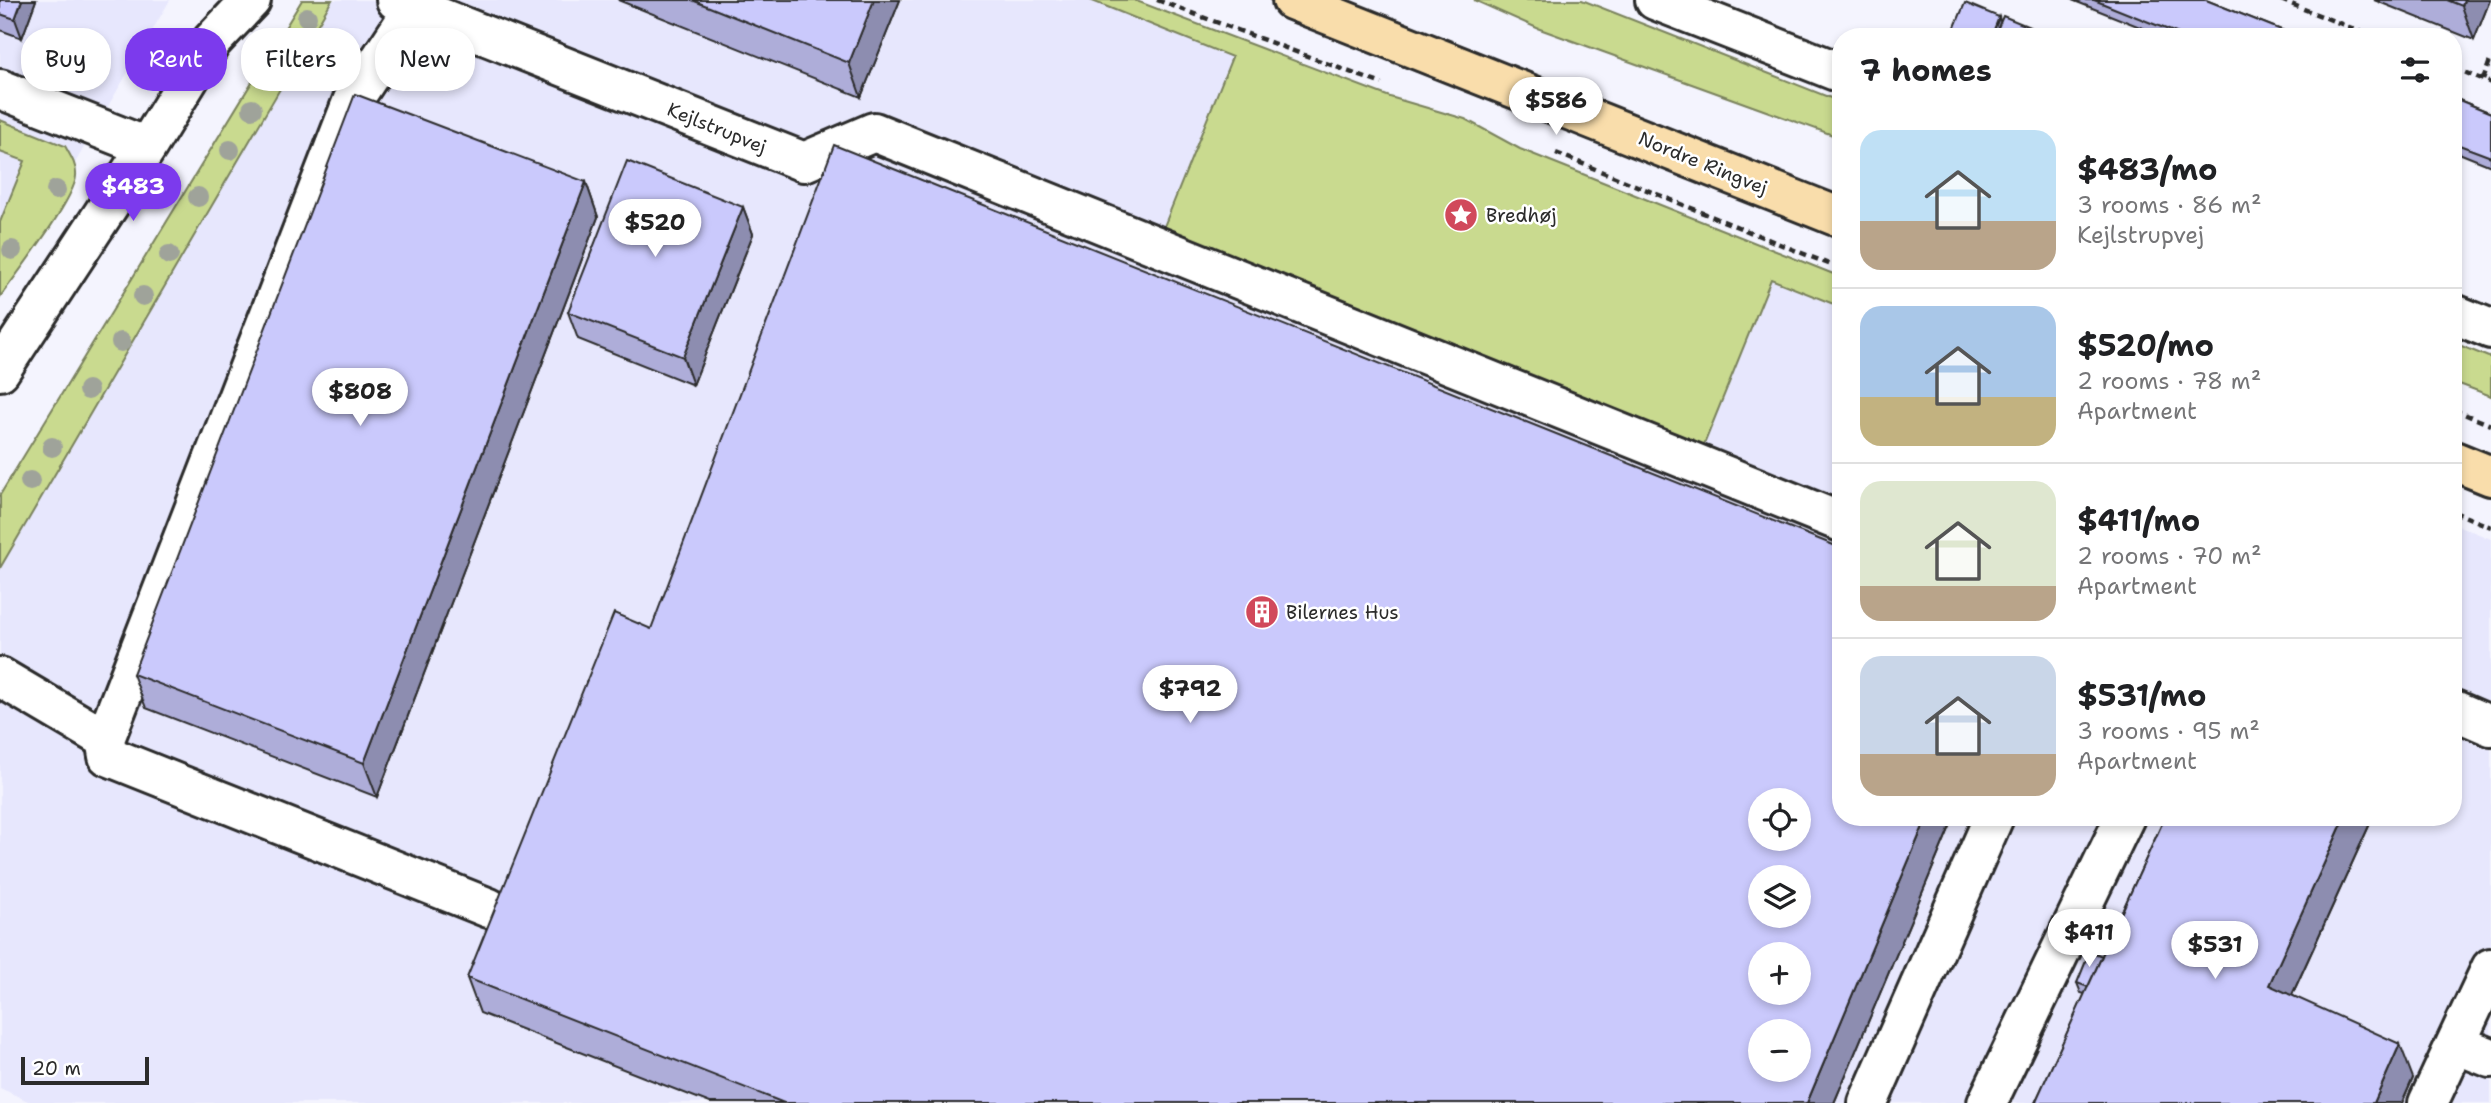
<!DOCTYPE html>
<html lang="en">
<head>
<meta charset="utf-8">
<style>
  body { margin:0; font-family:"Shantell Sans",sans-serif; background:#f2f2f2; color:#202124; height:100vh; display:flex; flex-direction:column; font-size:26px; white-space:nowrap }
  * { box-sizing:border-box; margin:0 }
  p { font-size:23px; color:#757577 }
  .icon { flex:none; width:38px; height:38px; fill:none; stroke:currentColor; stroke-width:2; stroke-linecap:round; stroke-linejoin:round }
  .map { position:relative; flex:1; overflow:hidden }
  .side { position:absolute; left:1832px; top:28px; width:630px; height:798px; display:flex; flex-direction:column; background:#fff; border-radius:28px; box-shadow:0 4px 10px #0003 }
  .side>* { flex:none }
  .top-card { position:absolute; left:21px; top:28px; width:665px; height:63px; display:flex; gap:14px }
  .fabs { position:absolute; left:1748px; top:788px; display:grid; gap:14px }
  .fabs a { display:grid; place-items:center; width:63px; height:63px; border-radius:50%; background:#fff; box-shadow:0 4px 10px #0003; font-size:35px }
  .scale { position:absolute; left:21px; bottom:18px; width:128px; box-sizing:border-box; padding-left:7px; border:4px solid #2b2b2b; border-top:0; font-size:19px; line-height:24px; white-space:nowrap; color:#2b2b2b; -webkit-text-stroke:5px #fff; paint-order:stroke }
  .price { position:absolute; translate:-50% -60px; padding:0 16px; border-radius:24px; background:#fff; color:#222; font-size:23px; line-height:46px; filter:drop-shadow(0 2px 4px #0008) }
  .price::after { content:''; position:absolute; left:50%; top:42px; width:21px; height:16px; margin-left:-10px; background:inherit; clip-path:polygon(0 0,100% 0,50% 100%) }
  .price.active { background:#7c3aed; color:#fff }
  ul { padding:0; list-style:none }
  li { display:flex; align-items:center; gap:21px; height:175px; padding:0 28px }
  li+li { border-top:2px solid #e0e0e0 }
  li span { display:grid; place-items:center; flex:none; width:196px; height:140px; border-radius:21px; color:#555 }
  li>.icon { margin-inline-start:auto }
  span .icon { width:84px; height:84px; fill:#fffc; stroke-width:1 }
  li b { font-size:30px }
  h2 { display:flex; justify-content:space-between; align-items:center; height:84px; padding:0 28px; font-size:30px }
  .pill { padding:0 24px; border-radius:28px; background:#fff; box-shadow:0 4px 10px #0003; font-size:24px; line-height:63px }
  .pill.active { background:#7c3aed; color:#fff }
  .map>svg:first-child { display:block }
  .built { fill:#e7e7fd; fill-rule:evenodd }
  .green { fill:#c9da8f; stroke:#7a825d; stroke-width:2 }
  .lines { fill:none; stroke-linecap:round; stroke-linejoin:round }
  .minor-casing { stroke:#2b2b2b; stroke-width:44 }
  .major-casing { stroke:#2b2b2b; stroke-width:44 }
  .path { stroke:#2b2b2b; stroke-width:4.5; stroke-dasharray:7 5; stroke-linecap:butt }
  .minor { stroke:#fff; stroke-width:38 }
  .major { stroke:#f9ddab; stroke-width:38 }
  .tree { fill:#9fa39a }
  .wall { fill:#aeadd9; stroke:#2b2b2b; stroke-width:2 }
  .shaded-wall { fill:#8d8db0; stroke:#2b2b2b; stroke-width:2 }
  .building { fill:#cac9fc; stroke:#2b2b2b; stroke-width:2; fill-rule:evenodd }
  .labels { text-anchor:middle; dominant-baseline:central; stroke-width:5; stroke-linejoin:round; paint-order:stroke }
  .street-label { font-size:19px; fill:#2b2b2b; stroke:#fff }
  .poi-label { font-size:19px; fill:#2b2b2b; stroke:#fff; text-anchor:start }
</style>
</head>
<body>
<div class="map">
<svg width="2491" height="1103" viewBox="0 0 2491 1103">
  <rect width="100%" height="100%" fill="#f4f4fe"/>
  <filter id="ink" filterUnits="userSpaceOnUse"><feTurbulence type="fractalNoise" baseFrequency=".0143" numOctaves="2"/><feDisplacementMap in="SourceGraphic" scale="14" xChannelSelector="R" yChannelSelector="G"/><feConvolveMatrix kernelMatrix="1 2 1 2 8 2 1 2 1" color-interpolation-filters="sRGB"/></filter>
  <g filter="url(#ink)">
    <path class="built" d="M0,0h170l-102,175 -68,99z
      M302,0h821l718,282v535h613v-293l37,15v564h-2459l-32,-15v-591zM1760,800h39v38h-39zM1760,877h39v38h-39zM1760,954h39v38h-39zM1760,1031h39v38h-39z"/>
    <path class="green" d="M302,0h30l-332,568v-73z
      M1090,0h44l256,97 75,22 55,30 321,128v30l-70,-28 -70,173 -542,-213 73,-182z
      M1474,0h108l259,102v36l-304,-110z
      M0,120l65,26c5,9 12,19 11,30 -1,23 -60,99 -76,121v-75l25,-61 -25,-9z
      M2454,343l37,15v38l-37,-14z"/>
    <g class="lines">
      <g class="minor-casing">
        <path id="minor" d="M396,0l408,162 70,-30 967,390
          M1655,0l186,73
          M414,8l-62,94 -247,637 3,17 381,152
          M0,89l147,58
          M2454,314l37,15
          M0,371l147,-224 65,-106 39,-41
          M0,677l105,62
          M2454,710l37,16
          M2456,1044l35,14
          M1868,1103l126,-286
          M1987,1103l138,-286
          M2428,1103l63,-135"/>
      </g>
      <g class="major-casing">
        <path id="major" d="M1292,0l549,218
          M2454,461l37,15"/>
      </g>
      <path class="path" d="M1157,0l225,84
        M2281,0l93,37
        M2454,68l37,15
        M2483,80l8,-22
        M1556,153l285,116
        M2454,410l37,15
        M2454,512l37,15"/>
      <use href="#minor" class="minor"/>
      <use href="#major" class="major"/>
    </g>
    <g class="tree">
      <circle cx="307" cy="17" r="10"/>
      <circle cx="282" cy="63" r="10"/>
      <circle cx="252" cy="109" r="10"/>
      <circle cx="230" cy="150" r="10"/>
      <circle cx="56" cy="190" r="10"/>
      <circle cx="198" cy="197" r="10"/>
      <circle cx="12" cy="250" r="10"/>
      <circle cx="169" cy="255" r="10"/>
      <circle cx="143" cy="296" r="10"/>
      <circle cx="121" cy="342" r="10"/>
      <circle cx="88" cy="390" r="10"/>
      <circle cx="52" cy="447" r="10"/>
      <circle cx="30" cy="481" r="10"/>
    </g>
    <path class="wall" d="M0,0h36l-14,38 -22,-8z
      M618,0h282l-39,97z
      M2072,0h134l93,37h-134z
      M2374,0h116l-16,40z
      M2454,98l37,15v53l-37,-15z
      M586,182l12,35 -221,580 -231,-89 -13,-34z
      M743,207l10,27 -60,151 -115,-46 -10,-27z
      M651,629l1190,188h113l-120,286h-1124l-230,-90 -13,-35z
      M2165,817h208l-81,178 121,83 -11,25h-367l50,-109 -4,-1 -4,-10 25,-27z"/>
    <path class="shaded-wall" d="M22,0h14l-14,38 -7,-19z
      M874,0h26l-39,97 -12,-34z
      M2464,0h26l-16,40 -12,-34z
      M1999,17l3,10 -3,10h-8z
      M586,182l12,35 -221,580 -13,-34z
      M743,207l10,27 -60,151 -10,-28z
      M1927,817h27l-120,286h-27z
      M2345,817h28l-92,202 -12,-34z
      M2400,1044l13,34 -11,25h-28z"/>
    <path class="building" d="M0,0h22l-7,19 -15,-5z
      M692,0h182l-25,63z
      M2094,0h112l93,37h-113z
      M2447,0h17l-2,6z
      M1965,3l34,14 -8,20h-33l-6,-3z
      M2003,16l51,21h-60z
      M355,94l231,88 -222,581 -231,-89z
      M2454,98l37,15v44l-37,-14z
      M834,145l1007,403v269h86l-120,286h-1023l-317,-125 147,-365 37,16zM1760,800h39v38h-39zM1760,877h39v38h-39zM1760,954h39v38h-39zM1760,1031h39v38h-39z
      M627,161l116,46 -60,150 -115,-45z
      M2165,817h180l-76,168 131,59 -26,59h-339z
      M2090,951l12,5 -14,31 -11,-4z"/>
  </g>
  <defs>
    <g id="sight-disc" transform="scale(1.75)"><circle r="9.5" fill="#d1495b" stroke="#fff"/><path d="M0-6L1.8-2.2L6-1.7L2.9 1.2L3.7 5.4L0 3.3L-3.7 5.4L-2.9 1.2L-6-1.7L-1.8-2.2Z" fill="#fff"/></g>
    <g id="building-disc" transform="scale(1.75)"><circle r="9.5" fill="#d1495b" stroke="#fff"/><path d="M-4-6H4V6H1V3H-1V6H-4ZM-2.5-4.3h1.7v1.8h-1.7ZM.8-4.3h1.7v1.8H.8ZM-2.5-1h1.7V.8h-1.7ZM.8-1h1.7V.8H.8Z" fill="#fff"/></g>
  </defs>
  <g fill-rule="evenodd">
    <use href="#sight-disc" x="1461" y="215"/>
    <use href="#building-disc" x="1262" y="612"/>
  </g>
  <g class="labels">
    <g class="street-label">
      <text transform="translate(717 128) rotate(22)">Kejlstrupvej</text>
      <text transform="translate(1703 163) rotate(22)">Nordre Ringvej</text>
    </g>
    <g class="poi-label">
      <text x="1486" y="215">Bredhøj</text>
      <text x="1286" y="612">Bilernes Hus</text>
    </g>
  </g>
</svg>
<div class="fabs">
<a><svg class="icon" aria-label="locate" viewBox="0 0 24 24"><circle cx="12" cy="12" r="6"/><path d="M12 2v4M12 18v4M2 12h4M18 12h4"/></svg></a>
<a><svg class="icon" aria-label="layers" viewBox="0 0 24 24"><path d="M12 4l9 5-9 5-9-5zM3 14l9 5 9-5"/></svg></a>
<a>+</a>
<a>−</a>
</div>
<div class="scale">20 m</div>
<b class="price" style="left:1556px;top:137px">$586</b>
<b class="price active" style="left:133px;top:223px">$483</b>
<b class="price" style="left:655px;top:259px">$520</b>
<b class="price" style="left:360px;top:428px">$808</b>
<b class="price" style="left:1190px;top:725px">$792</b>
<b class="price" style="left:2089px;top:969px">$411</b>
<b class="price" style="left:2215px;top:981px">$531</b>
<div class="top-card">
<a class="pill">Buy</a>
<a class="pill active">Rent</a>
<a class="pill">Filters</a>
<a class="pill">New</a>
</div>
<section class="side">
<h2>7 homes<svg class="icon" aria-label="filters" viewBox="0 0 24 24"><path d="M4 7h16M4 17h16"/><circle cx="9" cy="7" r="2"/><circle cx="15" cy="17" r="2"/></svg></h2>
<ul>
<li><span style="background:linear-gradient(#bfe0f5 65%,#b9a48a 0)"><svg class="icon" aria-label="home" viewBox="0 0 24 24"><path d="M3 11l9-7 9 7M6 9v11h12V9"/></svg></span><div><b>$483/mo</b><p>3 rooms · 86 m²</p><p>Kejlstrupvej</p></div></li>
<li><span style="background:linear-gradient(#a9c7e8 65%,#c2b280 0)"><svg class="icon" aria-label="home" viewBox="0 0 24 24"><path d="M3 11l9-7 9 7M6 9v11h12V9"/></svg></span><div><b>$520/mo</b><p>2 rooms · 78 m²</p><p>Apartment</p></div></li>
<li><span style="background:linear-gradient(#dfe7d0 75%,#b9a48a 0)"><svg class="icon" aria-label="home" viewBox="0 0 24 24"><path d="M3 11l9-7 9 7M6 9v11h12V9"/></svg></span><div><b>$411/mo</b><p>2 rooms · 70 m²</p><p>Apartment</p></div></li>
<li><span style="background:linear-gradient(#c9d6e8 70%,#b9a48a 0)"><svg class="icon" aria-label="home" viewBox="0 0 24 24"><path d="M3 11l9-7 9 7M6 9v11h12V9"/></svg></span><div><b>$531/mo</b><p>3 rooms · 95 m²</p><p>Apartment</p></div></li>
</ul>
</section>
</div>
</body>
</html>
